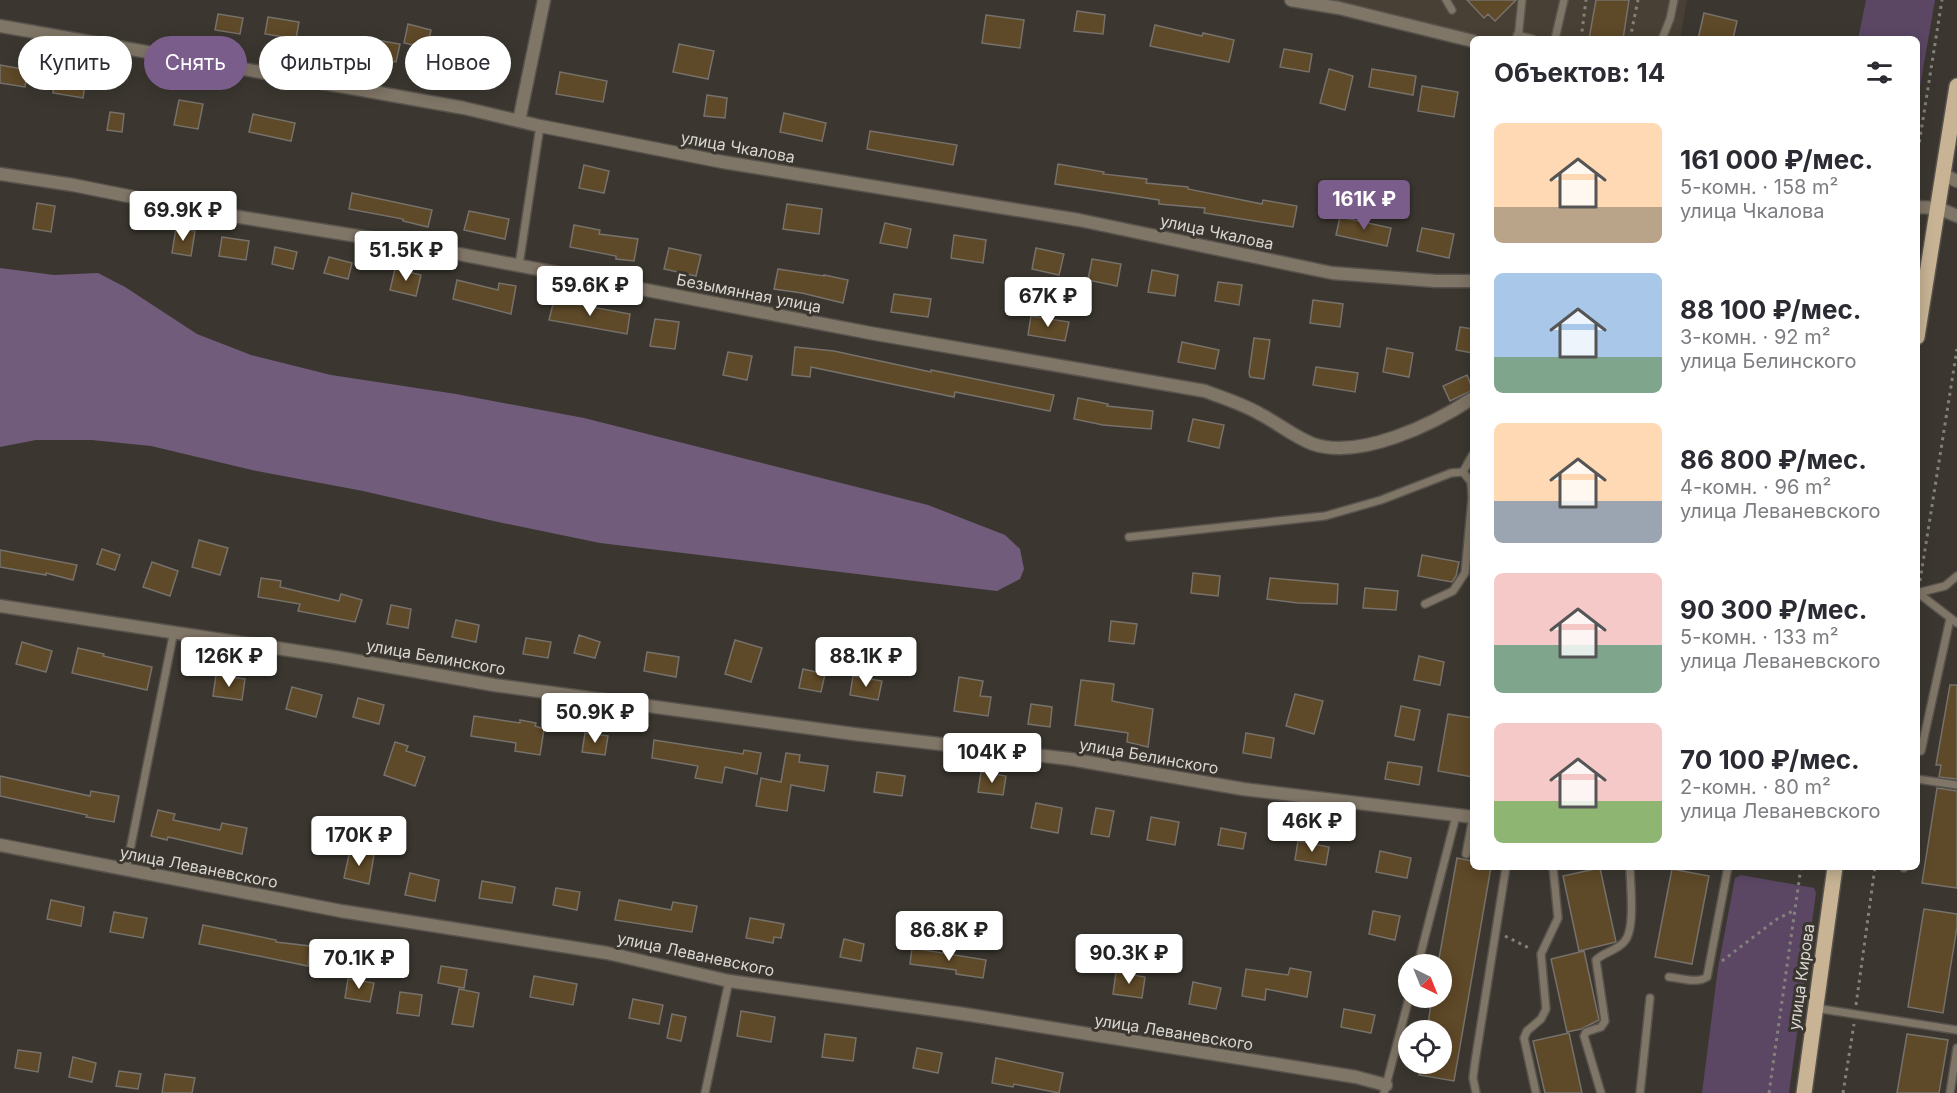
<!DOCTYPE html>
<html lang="ru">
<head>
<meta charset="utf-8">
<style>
  body { margin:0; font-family:Inter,sans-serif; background:#f7f7f7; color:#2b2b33; height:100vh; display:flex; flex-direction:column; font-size:22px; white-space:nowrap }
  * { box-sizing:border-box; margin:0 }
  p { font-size:20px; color:#7c7c81 }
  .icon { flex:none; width:33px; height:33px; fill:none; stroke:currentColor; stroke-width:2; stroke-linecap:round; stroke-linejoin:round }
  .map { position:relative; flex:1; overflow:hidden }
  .panel { position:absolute; left:1470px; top:36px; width:450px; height:834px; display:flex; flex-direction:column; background:#fff; border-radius:9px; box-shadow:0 3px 15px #0003 }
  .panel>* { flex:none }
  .hud { position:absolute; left:18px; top:36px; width:570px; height:54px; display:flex; gap:12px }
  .needle { width:39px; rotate:137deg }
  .fabs { position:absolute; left:1398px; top:954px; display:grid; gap:12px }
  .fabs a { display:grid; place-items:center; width:54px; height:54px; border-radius:50%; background:#fff; box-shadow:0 3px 15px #0003; font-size:30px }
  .price { position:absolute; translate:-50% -51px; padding:0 14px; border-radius:6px; background:#fff; color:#222; font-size:20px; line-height:39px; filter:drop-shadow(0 2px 3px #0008) }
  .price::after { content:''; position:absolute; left:50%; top:36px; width:18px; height:14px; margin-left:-9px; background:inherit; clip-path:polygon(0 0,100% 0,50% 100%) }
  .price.active { background:#7a5d8b; color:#fff }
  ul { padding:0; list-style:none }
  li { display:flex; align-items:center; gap:18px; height:150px; padding:0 24px }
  li span { display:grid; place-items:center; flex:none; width:168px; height:120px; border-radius:9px; color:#555 }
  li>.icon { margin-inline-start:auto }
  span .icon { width:72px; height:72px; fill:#fffc; stroke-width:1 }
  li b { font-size:26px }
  h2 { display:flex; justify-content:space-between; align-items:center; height:72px; padding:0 24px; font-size:26px }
  .pill { padding:0 21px; border-radius:27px; background:#fff; box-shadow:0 3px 15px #0003; font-size:21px; line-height:54px }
  .pill.active { background:#7a5d8b; color:#fff }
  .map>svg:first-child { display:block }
  .built { fill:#484034 }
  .green { fill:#5b4764 }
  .forest { fill:#725c7c }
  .building { fill:#5e4928; stroke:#76716a; stroke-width:1.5 }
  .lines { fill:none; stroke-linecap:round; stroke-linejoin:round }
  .lane-casing { stroke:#58544d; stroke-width:10 }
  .street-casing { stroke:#58544d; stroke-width:15 }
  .primary-casing { stroke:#58544d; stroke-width:18 }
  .path { stroke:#84817b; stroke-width:3; stroke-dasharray:3 4.5; stroke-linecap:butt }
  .lane { stroke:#807667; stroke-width:7 }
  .street { stroke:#807667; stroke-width:12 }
  .primary { stroke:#c8b495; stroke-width:15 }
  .labels { text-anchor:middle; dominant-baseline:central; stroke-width:6; stroke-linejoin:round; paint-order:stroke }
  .street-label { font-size:16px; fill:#dad7d3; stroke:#3b3730 }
</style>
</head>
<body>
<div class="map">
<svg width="1957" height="1093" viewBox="0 0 1957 1093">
  <rect width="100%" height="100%" fill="#3b3730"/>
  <path class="built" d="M1291,0h396l-7,39h-203z"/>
  <path class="green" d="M1866,0h69l-18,104v-65h-59z
    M1741,875l73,13 2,5 -27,200h-87l16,-125 17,-90z"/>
  <path class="forest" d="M0,268l54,7 44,-2 27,14 72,47 54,21 80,20 125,19 128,24 344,87 77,30 15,14 4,20 -4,10 -23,12 -397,-48 -102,-21 -135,-31 -111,-21 -101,-24 -59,-6h-56l-36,7z"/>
  <path class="building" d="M1467,0h49l-21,21 -7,-7 -4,4z
    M1596,0h33l-6,39h-34z
    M1077,11l28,4 -2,19 -29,-3z
    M1704,13l33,8 -4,18h-35z
    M218,14l25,4 -3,16 -25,-4z
    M986,15l38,5 -4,28 -38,-5z
    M268,17l31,5 -3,17 -31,-5z
    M408,24l23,6 -4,18 -23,-5z
    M1155,25l47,11 1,-3 31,7 -5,22 -79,-16z
    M359,37l41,7 -4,18 -41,-7z
    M679,44l35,7 -6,28 -35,-7z
    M1284,49l28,5 -3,18 -29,-5z
    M472,52l29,7 -6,20 -28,-7z
    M0,65l28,5 -3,17 -25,-4z
    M1329,69l24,7 -8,34 -25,-7z
    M1372,69l44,7 -3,19 -44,-8z
    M560,72l47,9 -4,21 -47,-8z
    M56,73l30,5 -3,20 -30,-5z
    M1422,86l36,6 -4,25 -36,-6z
    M707,95l20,3 -2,20 -21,-2z
    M179,100l24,4 -5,25 -24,-4z
    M110,112l14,2 -2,18 -15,-2z
    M784,113l42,10 -4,18 -42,-9z
    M253,114l42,9 -4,18 -42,-9z
    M870,131l87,14 -4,20 -86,-16z
    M1058,164l46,8 -1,2 44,5 -1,4 42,4v2l74,15 1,-4 34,6 -4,21 -89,-14 1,-5 -46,-4v-4l-104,-16z
    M584,165l25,6 -5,22 -25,-5z
    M352,193l80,17 -4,17 -25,-6v-2l-54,-10z
    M37,203l18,3 -4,26 -18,-3z
    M787,204l35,5 -3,25 -36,-5z
    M469,211l40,8 -4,20 -41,-9z
    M1340,217l51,11 -4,18 -51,-11z
    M885,223l26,6 -4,19 -27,-5z
    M574,225l26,5 -1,4 39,5 -4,22 -18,-2v-3l-46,-9z
    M176,228l19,3 -4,25 -19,-3z
    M1422,228l32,6 -5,24 -32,-7z
    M954,235l32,5 -3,23 -32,-5z
    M222,237l27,4 -3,19 -27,-4z
    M275,247l22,5 -4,17 -21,-5z
    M669,248l32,7 -5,21 -32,-7z
    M1036,248l28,6 -5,21 -27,-6z
    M329,257l23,6 -4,16 -24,-6z
    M1092,259l29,5 -4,22 -29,-6z
    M395,269l26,6 -5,21 -26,-6z
    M778,269l46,7v-1l24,5 -5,23 -41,-10 -28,-4z
    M1152,270l26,5 -3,21 -27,-4z
    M457,280l41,10 1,-7 17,3 -5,28 -58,-15z
    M1218,282l24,3 -3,20 -24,-4z
    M894,294l37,5 -3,18 -37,-5z
    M554,300l76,14 -3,20 -78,-14z
    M1313,300l30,4 -3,23 -30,-4z
    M1031,316l38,6 -4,19 -37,-6z
    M655,319l24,3 -4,27 -25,-3z
    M1460,327l13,2v24l-17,-3z
    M1254,338l16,2 -6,39 -14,-2 -1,-4z
    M1182,342l37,8 -4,19 -37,-7z
    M795,347l39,4 97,21v-2l123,25 -4,16 -95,-19 -1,5 -143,-30 -1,10 -18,-2z
    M1387,348l26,5 -4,24 -26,-5z
    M728,352l24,4 -5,24 -24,-5z
    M1316,367l42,6 -3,19 -42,-7z
    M1467,375l6,15 -23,11 -7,-15z
    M1078,398l30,6 -1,2 46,5 -2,18 -48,-4 -29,-6z
    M1193,419l31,6 -5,23 -31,-7z
    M199,540l29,8 -8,27 -28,-8z
    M102,549l18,6 -5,15 -18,-6z
    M0,550l77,15 -4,15 -27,-7v2l-46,-8z
    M1422,555l37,7 -3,14 -4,6 -34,-6z
    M152,562l26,9 -8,25 -27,-9z
    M1193,573l27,3 -2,20 -27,-3z
    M261,578l20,3 -1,6 59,14 2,-7 21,6 -7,22 -57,-11 2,-7 -42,-7z
    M1270,578l68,6 -1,20 -39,-1 -31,-4z
    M1365,588l33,3 -2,19 -33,-2z
    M391,605l20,4 -3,19 -21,-4z
    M456,620l23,5 -3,17 -24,-5z
    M1111,621l26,3 -3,20 -25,-3z
    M579,635l21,7 -5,16 -21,-5z
    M526,638l25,4 -3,16 -25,-4z
    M735,640l27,8 -11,34 -26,-8z
    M22,642l30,9 -6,21 -30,-8z
    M78,648l26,6 -1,2 49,11 -5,23 -75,-17z
    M647,652l32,5 -3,20 -32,-6z
    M1419,656l25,6 -4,23 -26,-5z
    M803,669l22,5 -4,18 -22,-4z
    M216,675l29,4 -3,21 -29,-4z
    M853,676l29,5 -4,19 -28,-5z
    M959,677l24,4 -3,15 11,1 -3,19 -34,-5z
    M1081,680l33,4 -2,17 41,8 -5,38 -21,-5 1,-9 -53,-8z
    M1950,685h7v94l-18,-2 2,-12h-5z
    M292,687l30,8 -6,22 -30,-8z
    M1295,694l28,7 -9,33 -28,-8z
    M358,698l26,7 -5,19 -26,-7z
    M1031,704l21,3 -2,20 -22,-3z
    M1401,706l19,4 -6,30 -19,-4z
    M1448,714l25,4v59l-35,-6z
    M474,716l46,7v-3l16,3 -1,3 9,3 -4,26 -25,-4 1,-8 -45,-7z
    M585,733l23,3 -3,19 -23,-3z
    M1246,733l28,5 -3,20 -28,-5z
    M654,740l89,14 1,-4 17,3 -4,21 -32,-7 -3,16 -27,-5 3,-12 -46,-8z
    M395,742l13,4 -2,5 19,6 -10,29 -31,-11z
    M786,753l14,2 -1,7 29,4 -4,25 -33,-6 -4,26 -31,-5 5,-28 20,4z
    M1388,762l34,5 -3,18 -34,-6z
    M877,772l28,4 -3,20 -28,-4z
    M981,772l25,4 -3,19 -25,-3z
    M0,776l90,20 1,-5 28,5 -5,26 -28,-5 1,-2 -87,-19z
    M1937,788l20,3v97l-35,-5z
    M1036,803l26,5 -4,25 -27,-5z
    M1096,808l18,3 -5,26 -18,-3z
    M158,810l17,4 -2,6 47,10 2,-7 25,5 -5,26 -74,-17 -1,3 -16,-4z
    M1151,817l28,5 -4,23 -28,-5z
    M1221,828l25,5 -3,16 -25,-4z
    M1298,841l31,6 -3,18 -31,-5z
    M350,850l24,5 -5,29 -25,-6z
    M1380,851l31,7 -4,20 -31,-6z
    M1457,858l16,3v6h18l-37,214 -35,-6 2,-11h21v-34h-15l5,-32h10v-34h-4z
    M1600,868l16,74 -37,9 -16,-75z
    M1672,869l37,7 -17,88 -37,-7z
    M410,873l29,7 -4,21 -30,-6z
    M482,881l33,6 -3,16 -33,-5z
    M556,888l24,4 -3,18 -24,-5z
    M51,900l33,7 -3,19 -34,-7z
    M619,900l52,10 2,-8 24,4 -5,26 -77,-12z
    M1924,909l33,5v13l-14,86 -35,-6z
    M1373,911l27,5 -5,24 -26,-6z
    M114,912l33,6 -4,20 -33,-6z
    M750,918l34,6 -3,14 -7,-1 -1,6 -27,-5z
    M203,925l73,15v2l34,4 -2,20 -109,-22z
    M844,939l20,5 -3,17 -21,-4z
    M912,948l74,12 -3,18 -27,-4v-4l-46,-6z
    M1584,951l15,69 -18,9 -14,3 -16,-73z
    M441,966l26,4 -3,18 -26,-5z
    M1290,968l21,4 -4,25 -41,-8 -1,11 -23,-4 4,-27 42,6z
    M1116,972l29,5 -3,21 -29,-4z
    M534,976l43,8 -4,21 -43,-8z
    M348,979l26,4 -4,19 -25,-4z
    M1193,982l28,6 -5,21 -27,-5z
    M459,989l20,4 -6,34 -21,-3z
    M400,992l22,3 -3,21 -22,-3z
    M633,999l30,6 -4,19 -30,-6z
    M1344,1009l31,6 -4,18 -30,-6z
    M741,1011l34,6 -4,25 -34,-6z
    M672,1014l14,3 -5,24 -14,-3z
    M1569,1033l13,60h-37l-12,-52z
    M825,1034l31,4 -3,23 -31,-4z
    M1907,1034l41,6 -9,53h-42z
    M917,1048l25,5 -4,20 -25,-5z
    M18,1050l23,3 -3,19 -23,-4z
    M73,1057l23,6 -4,19 -23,-5z
    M996,1058l67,15 -4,20 -45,-9 -1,3 -21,-4z
    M119,1071l22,3 -3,15 -22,-3z
    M165,1074l30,4 -3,15h-30z"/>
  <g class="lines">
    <g class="lane-casing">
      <path id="lane" d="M1446,0l6,10
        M1517,35l16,4
        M1518,39l4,-39
        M1555,39l9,-39
        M1662,39l8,-20 4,-19
        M519,265l21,-139
        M1463,472l10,-18
        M1129,537l196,-21 56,-16 70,-27 12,-1 8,10 1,16 -7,75 -12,18 -28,13
        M1917,593l28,-7 12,-10
        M1918,593l39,30
        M1921,751l29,-132
        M1917,779l40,6
        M1466,854l7,-37
        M1904,868v-1
        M126,870l48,-239
        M1418,964l38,-148
        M1669,977c12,1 28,7 38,0l21,-110
        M1815,1008l142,22
        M705,1093l24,-112
        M1384,1093l25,-95
        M1476,1093l-3,-15 2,-16 31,-195
        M1536,1093l-12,-55 3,-7 14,-12 5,-10 -5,-55 17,-36 -5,-51
        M1601,1093l-17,-57 2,-4 15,-5 4,-6 -9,-61c8,-8 20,-9 28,-18 12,-12 6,-58 6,-75
        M1640,1093l10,-95
        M1950,1093l7,-45"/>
    </g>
    <g class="street-casing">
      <path id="street" d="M1291,0l48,8 134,33
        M0,26l464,82 76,18 183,36 356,58 253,53 104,8h37
        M519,121l25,-121
        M0,174l73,11 135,27 199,32 463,89 335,58c18,7 38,13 55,23 18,9 34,23 53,30 47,16 121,-20 160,-46
        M1942,174l15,7
        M1917,207l21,1 19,8
        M0,606l335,51 159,28 360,49 216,25 173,30 230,28
        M0,845l341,66 266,42 122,28 235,33 392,63 30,8"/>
    </g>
    <g class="primary-casing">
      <path id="primary" d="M1917,337l40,-251
        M1804,1093l31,-226"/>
    </g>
    <path class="path" d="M1581,39l5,-39
      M1630,39l8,-39
      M1917,157l25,-157
      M1920,581l37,-232
      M1505,936l26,13
      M1722,961l55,-42 18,-9
      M1856,1005l19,-138
      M1769,1093l32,-226
      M1843,1093l11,-69"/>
    <use href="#lane" class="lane"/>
    <use href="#street" class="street"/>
    <use href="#primary" class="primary"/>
  </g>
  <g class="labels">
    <g class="street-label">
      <text transform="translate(738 147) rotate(10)">улица Чкалова</text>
      <text transform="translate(1217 232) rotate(12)">улица Чкалова</text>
      <text transform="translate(749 293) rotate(11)">Безымянная улица</text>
      <text transform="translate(436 657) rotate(10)">улица Белинского</text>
      <text transform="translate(1149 756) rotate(10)">улица Белинского</text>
      <text transform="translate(199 867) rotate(11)">улица Леваневского</text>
      <text transform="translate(696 954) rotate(12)">улица Леваневского</text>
      <text transform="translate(1801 977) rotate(-82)">улица Кирова</text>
      <text transform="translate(1174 1032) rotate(9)">улица Леваневского</text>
    </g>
  </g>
</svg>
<div class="fabs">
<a><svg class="needle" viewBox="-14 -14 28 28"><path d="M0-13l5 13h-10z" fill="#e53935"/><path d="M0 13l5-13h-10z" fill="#7c7c81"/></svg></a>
<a><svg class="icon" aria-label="locate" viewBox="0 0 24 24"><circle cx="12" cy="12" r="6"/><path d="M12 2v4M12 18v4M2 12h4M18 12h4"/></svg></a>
</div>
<b class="price active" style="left:1364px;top:231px">161K ₽</b>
<b class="price" style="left:183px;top:242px">69.9K ₽</b>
<b class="price" style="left:406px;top:282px">51.5K ₽</b>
<b class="price" style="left:590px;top:317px">59.6K ₽</b>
<b class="price" style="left:1048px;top:328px">67K ₽</b>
<b class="price" style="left:229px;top:688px">126K ₽</b>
<b class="price" style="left:866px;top:688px">88.1K ₽</b>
<b class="price" style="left:595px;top:744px">50.9K ₽</b>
<b class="price" style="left:992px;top:784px">104K ₽</b>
<b class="price" style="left:1312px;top:853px">46K ₽</b>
<b class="price" style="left:359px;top:867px">170K ₽</b>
<b class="price" style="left:949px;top:962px">86.8K ₽</b>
<b class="price" style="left:1129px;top:985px">90.3K ₽</b>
<b class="price" style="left:359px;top:990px">70.1K ₽</b>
<div class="hud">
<a class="pill">Купить</a>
<a class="pill active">Снять</a>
<a class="pill">Фильтры</a>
<a class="pill">Новое</a>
</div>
<section class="panel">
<h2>Объектов: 14<svg class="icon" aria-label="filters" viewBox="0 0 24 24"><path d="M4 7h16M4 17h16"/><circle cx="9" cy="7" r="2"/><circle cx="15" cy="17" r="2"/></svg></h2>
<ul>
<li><span style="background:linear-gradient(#ffd9b3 70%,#b9a48a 0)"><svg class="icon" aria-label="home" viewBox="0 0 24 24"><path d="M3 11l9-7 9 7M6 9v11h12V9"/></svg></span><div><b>161 000 ₽/мес.</b><p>5-комн. · 158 m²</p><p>улица Чкалова</p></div></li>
<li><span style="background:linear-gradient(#a9c7e8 70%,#7fa58c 0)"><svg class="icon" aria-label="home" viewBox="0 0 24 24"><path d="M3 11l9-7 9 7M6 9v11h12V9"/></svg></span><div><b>88 100 ₽/мес.</b><p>3-комн. · 92 m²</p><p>улица Белинского</p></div></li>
<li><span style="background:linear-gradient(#ffd9b3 65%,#9aa5b1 0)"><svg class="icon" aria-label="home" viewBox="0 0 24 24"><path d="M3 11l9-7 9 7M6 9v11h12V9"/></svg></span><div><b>86 800 ₽/мес.</b><p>4-комн. · 96 m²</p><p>улица Леваневского</p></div></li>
<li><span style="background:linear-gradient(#f6c9c9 60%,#7fa58c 0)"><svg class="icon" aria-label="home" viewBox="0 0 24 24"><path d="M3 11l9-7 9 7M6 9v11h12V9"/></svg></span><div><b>90 300 ₽/мес.</b><p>5-комн. · 133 m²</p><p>улица Леваневского</p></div></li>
<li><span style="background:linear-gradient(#f6c9c9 65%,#8fb573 0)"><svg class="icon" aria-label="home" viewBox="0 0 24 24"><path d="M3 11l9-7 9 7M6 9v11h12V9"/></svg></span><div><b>70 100 ₽/мес.</b><p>2-комн. · 80 m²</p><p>улица Леваневского</p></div></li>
</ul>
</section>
</div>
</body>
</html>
